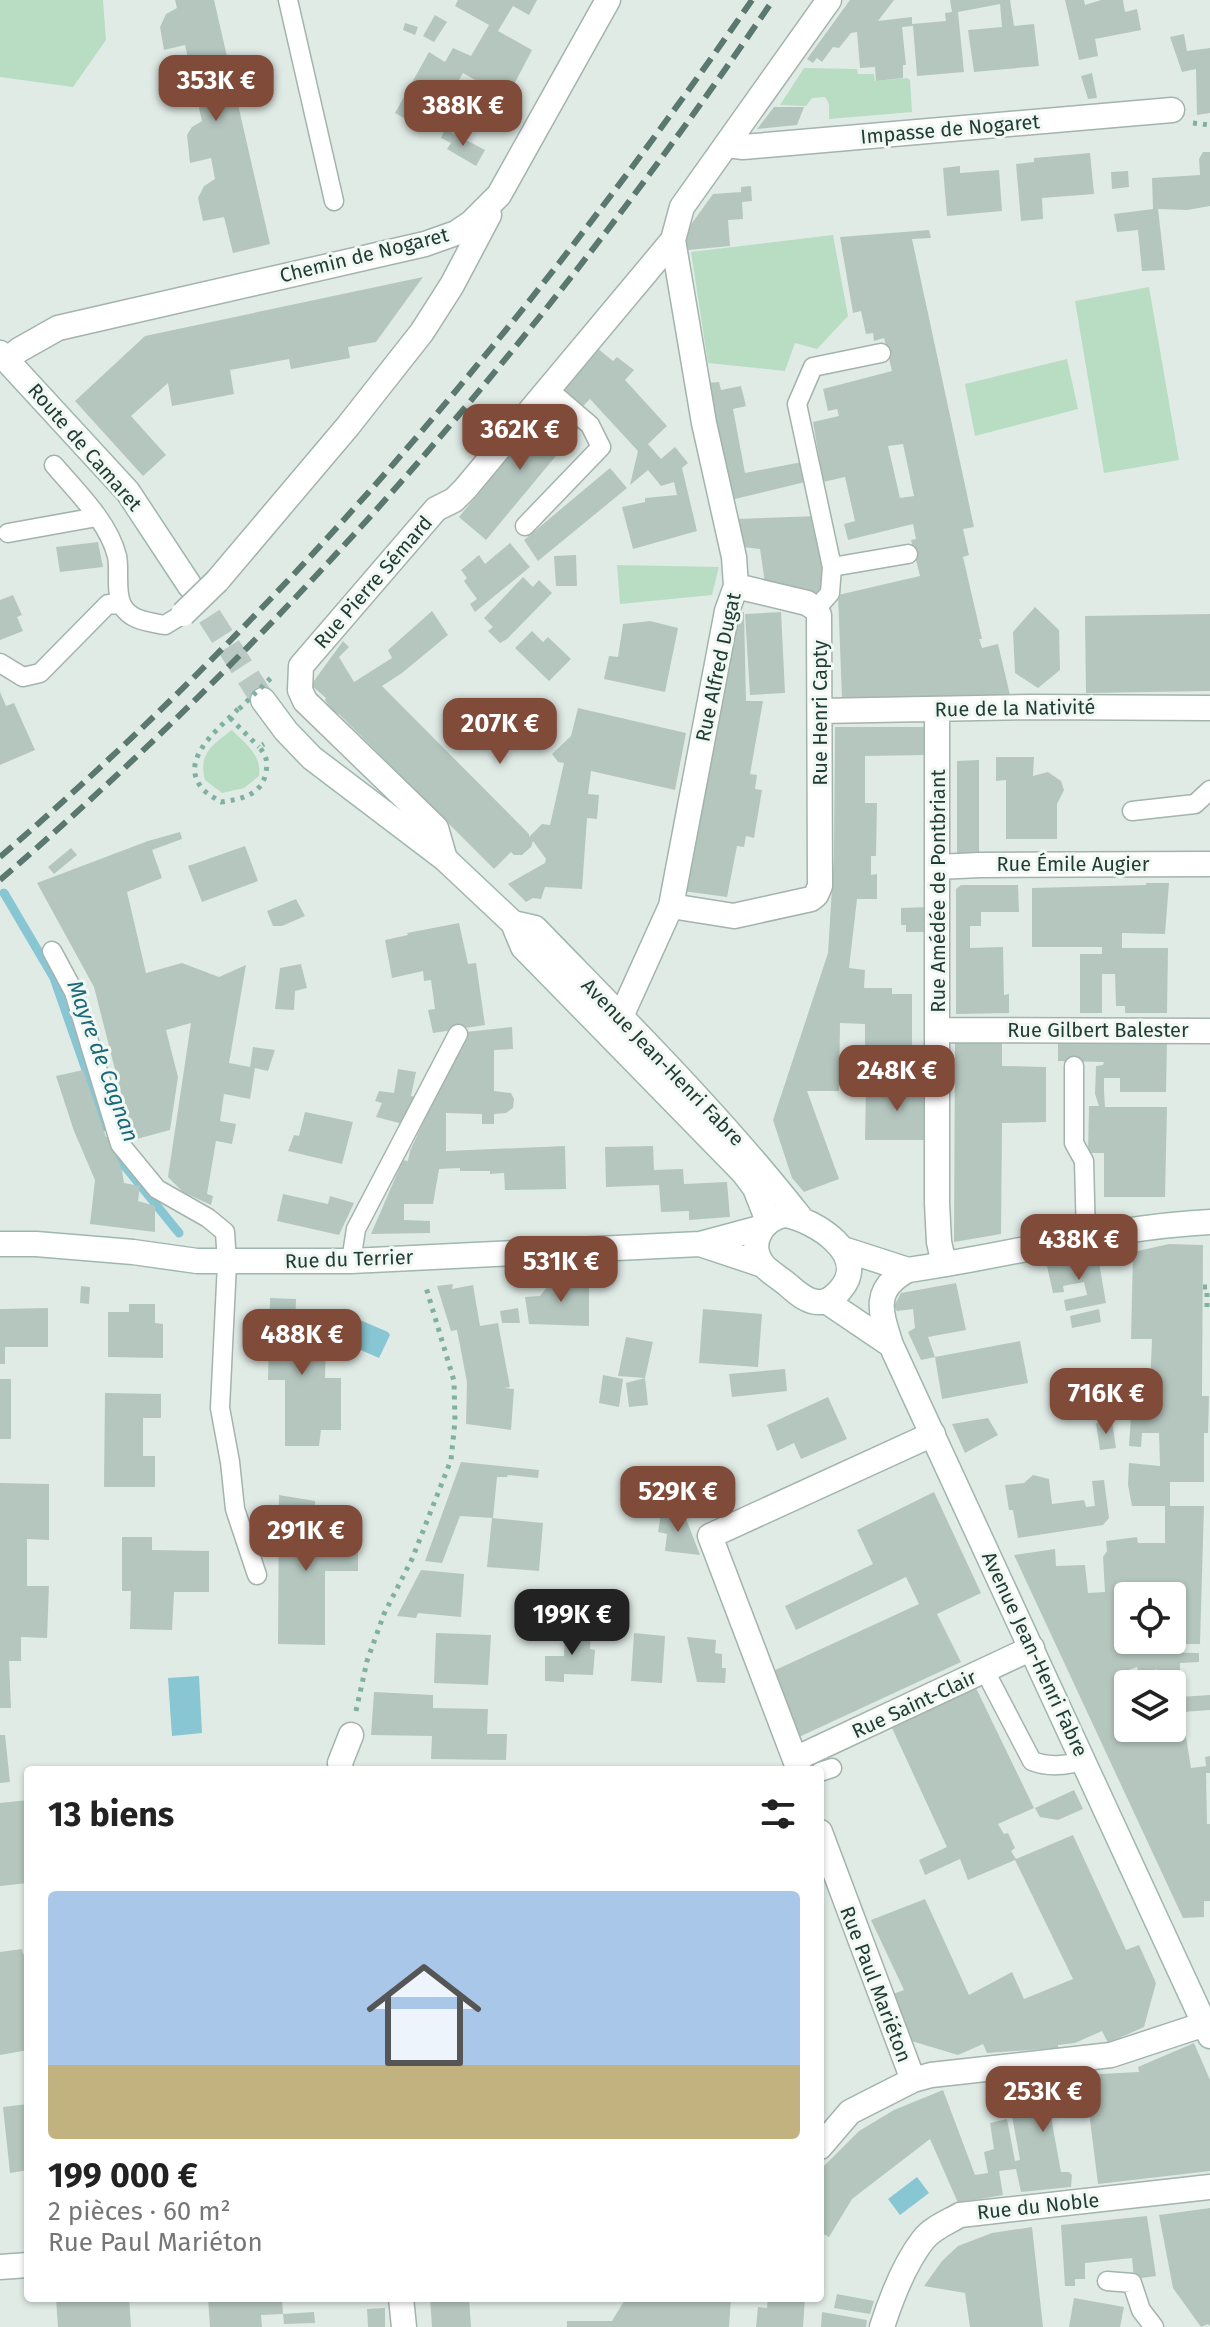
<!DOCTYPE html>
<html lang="fr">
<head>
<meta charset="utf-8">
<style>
  body { margin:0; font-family:"Fira Sans",sans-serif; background:#f2f2f2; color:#222; height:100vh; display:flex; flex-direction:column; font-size:30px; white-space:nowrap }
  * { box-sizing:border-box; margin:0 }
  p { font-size:26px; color:#767676 }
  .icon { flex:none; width:44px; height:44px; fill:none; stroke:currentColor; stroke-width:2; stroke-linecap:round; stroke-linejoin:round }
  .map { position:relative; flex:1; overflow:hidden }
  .panel { position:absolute; left:24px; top:1766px; width:800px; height:536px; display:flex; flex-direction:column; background:#fff; border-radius:8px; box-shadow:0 2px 6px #0004 }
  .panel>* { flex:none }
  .buttons { position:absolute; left:1114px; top:1582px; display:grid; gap:16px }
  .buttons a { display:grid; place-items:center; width:72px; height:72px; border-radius:8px; background:#fff; box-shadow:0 2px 6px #0004; font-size:40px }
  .price { position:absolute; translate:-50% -68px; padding:0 18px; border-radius:16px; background:#814b39; color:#fff; font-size:26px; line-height:52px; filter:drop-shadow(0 2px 4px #0008) }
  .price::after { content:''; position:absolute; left:50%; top:48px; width:24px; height:18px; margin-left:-12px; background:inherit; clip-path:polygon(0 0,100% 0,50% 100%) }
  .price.active { background:#222; color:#fff }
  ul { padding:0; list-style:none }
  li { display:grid; align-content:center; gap:16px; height:424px; padding:0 24px }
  li span { display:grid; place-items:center; height:248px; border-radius:8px; color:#555 }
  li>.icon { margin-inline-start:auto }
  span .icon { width:144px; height:144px; fill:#fffc; stroke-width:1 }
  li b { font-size:34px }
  h2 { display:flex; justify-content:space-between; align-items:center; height:96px; padding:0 24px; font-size:34px }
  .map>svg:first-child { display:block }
  .green { fill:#b8ddc3 }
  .water { fill:#87c6d2 }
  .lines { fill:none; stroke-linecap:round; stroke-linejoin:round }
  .stream { stroke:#87c6d2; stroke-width:9 }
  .building { fill:#b5c6bf; fill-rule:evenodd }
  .secondary-tunnel { stroke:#bac8c3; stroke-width:24; stroke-dasharray:24 12; stroke-linecap:butt }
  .lane-casing { stroke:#a3b3ad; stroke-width:21 }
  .street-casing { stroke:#a3b3ad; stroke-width:27 }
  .secondary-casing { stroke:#9eb7af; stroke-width:27 }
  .path { stroke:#80b0a1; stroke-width:5; stroke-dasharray:4 6; stroke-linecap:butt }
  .lane { stroke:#fff; stroke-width:18 }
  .street { stroke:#fff; stroke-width:24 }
  .secondary { stroke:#fff; stroke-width:24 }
  .rail { stroke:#5b7870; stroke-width:6; stroke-dasharray:16 8; stroke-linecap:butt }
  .street-bridge-casing { stroke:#a3b3ad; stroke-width:27; stroke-linecap:butt }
  .path-bridge { stroke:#80b0a1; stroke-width:5; stroke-dasharray:4 6; stroke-linecap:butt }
  .street-bridge { stroke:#fff; stroke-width:24 }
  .labels { text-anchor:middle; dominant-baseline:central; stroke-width:6; stroke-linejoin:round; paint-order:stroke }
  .street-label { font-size:20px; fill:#203c35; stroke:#f1f8f4 }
  .water-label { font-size:22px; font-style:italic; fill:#1a6879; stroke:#f1f8f4 }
</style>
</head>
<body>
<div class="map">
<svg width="1210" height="2327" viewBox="0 0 1210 2327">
  <rect width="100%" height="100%" fill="#e0ebe6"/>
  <path class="green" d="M0,0h103l3,40 -33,47 -73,-10z
    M804,68l53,1 1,5h16l1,7 32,-3 3,2 2,32 -83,7v-15l-4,-7 -13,1 -6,8 -26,-1z
    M833,235l15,81 -31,33 -22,-6 -10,28 -77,-8 -17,-111z
    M1149,287l30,173 -75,13 -29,-172z
    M1067,359l11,50 -103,27 -10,-52z
    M617,565l102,2 -7,28 -92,9z
    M232,730c13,14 30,24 27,46l-15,12 -22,5 -17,-13c-7,-26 7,-35 27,-50z"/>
  <path class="water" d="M339,1311l49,21 2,3 -11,23 -48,-21z
    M199,1676l3,57 -30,3 -4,-58z
    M917,2177l12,16 -29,22 -12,-16z"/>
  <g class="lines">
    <path class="stream" d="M4,893l50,85 52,149
      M112,1145l7,14 60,74"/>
  </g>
  <path class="building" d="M175,0h39l56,244 -37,9 -9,-36 -21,4 -5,-23 6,-12 11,-7 -4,-21 -21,5 -3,-28 5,-8 10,-6 -5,-21 -19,5 -5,-22 6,-15 10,-6 -4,-17 -21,5 -4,-23 6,-13 11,-6z
    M458,0h79l-8,15 -16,-9 -15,25 34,19 -25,48 -44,-25 -34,59 -34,-19 34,-61 16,10 8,-14 18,8 18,-31 -34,-19z
    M850,0h44l-16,21 34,-4v7l34,-3 -1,-8 7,-1 -2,-12h60l4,26 20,-2 5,42 -65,6 -6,-42 34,-3 -2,-23 -42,8 6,60 -47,4 -4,-50 -11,1 4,38h-3v13l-27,3 -1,-14 -15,1 -3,-36 -6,1 -12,15 -6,-1 -11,15 -5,-4 -4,5 -6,-4z
    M1065,0h19l1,5 16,-5h22l2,12 12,-3 4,21 -46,9 3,17 -19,4z
    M435,15l12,7 -13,20 -11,-6z
    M405,23l13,4 -3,8 -12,-5z
    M1184,34l3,17 23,-3v65l-13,2 -1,-46 -14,3 -12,-35z
    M1092,73l5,25 -9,1 -7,-23z
    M774,107h30l-7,18 -40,4z
    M445,129l40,21 -9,16 -29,-17 4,-6 -10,-5z
    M1203,152h7v54l-23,4 -29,-1 7,61 -23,1 -4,-41 -21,2 -3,-18 39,-5 -1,-31 48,-3 -1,-16z
    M1090,153l4,41 -52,4 1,21 -22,2 -5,-57 18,-2v-4z
    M960,166v7l39,-3 3,41 -55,5 -4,-48z
    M1128,171l1,16 -17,2 -1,-17z
    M751,186l1,15 -10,1 1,17 -15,1 2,26 -42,4 -4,-16 29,-40 28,-2v-5z
    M929,230l2,8 -19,1 62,288 -11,2 6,26 -6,2 19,82h-3l3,9 16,-4 12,51 -168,3 -4,-103 82,-19 -9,-36 5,-1 -3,-15 -65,16 -4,-16 11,-3 -10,-44 -22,5 -10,-60 26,-6 -2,-7 -9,2 -5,-22 69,-18 -8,-33 -10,3 -1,-8 -7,1 -5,-23 -8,2 -13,-76zM903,444l11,52 -14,2 -12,-52z
    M423,277l-47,65 -28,5 2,11 -59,11 -2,-10 -59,11 4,24 -62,12 -4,-23 -37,33 35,39 -23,21 -68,-75 70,-65z
    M597,348l16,13 4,-4 17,13 -9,10 42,46 -19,18 13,15 14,-12 13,16 -6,5 15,63 -64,18 -11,-42 23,-5v-4l32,-3 -3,-13 -13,4 -13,-16 -18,15 8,-34 -48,-52 -12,12 -19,-18z
    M719,382l2,8 20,-4 5,20 -13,3 12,64 57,-11 3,20 -74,18 -23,-117z
    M553,404l27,23 -94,113 -27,-23z
    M610,468l17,20 -89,73 -14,-21z
    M819,516l-2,31 8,1v48l-60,-13 -5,-34 -17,-2 -6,-28z
    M98,542l5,25 -43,5 -4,-25z
    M510,543l20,24 -55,45 -5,-8 7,-5 -13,-18 3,-3 -6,-8 18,-15 6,9z
    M576,555l1,31h-21l-2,-30z
    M523,577l10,10 6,-7 13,13 -45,46 -7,4 -12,-12 5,-4 -9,-9z
    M13,595l9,20 -5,2 6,14 -23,9v-40z
    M1035,607l24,23 1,40 -22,18 -23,-15 -2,-41z
    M432,611l16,24 -46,38 -20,13 147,148v3l13,-13 8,1 14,-62 -6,-1 -6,-8 19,-18 7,-28 108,25 -11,57 -84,-19 -3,23 11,1 -2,24 -10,-1 -5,71 -37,-2 -4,12 -8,-1 -7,4 -18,-18 37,-21 1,-4 -13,-18 -2,6 -9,8h-8l-3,-3 -17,17 -155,-155 -3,1 -11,-15 1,-2 -15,-13 32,-44 6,6 -10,10 15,25 38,-24 -4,-8z
    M736,612h8l2,89h17l-13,73 7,1 -2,14 7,1 -8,48 -8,-2 -2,11 -7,-1 -10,51 -44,-6z
    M781,612l4,81 -35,2 -5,-81z
    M1210,614v77l-124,2 -1,-77z
    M650,621l28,7 -13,64 -61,-13 5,-23 9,1 5,-33z
    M532,631l11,11 5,-5 23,22 -22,22 -34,-33z
    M0,692l6,14 8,-3 21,47 -35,15z
    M835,727h93v28l-63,1v47h12l-1,53h-5v19l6,-1v25h-20l-8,69 16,2 -1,18h28v6h20v52h-20l1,7h-28v-29l-25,-1 -1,68h-32l32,88 -35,13 -12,-14 -19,-58 55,-167 6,-97z
    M996,757h38l-1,19 15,-4 13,9 3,9 -7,14v35h-51v-59l-10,1z
    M979,760v96h-22v-95z
    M180,832l2,7 -30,11 10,28 -35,14 19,81 36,-10 37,14 27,-12 -17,98 21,4 3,-20 22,3 -7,21 -13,-3 -5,31 -26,-5 -4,27 16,3 -4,20 -16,-3 -9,53 6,2 -2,9 -28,-13 -15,-15 23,-154 -25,7 12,47 -8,53 -37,10 -39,-153 -57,-104 111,-42z
    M245,846l13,35 -56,21 -14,-36z
    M71,848l6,7 -23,19 -6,-7z
    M1146,883h23l-4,51 -43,-1v15h46l-1,65h-42v-7h-9l-1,-32h-13v39h-22v-59h22v-7h-70v-59l114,-3z
    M961,885h57l1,27h-38v14h-11v22l33,-1 1,48 5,-1v19l-53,1v-125z
    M296,899l9,17 -23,10h-9l-6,-15z
    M930,907v25h-24v-7h-5v-17z
    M459,923l9,41 8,-1 9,62 -52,8 -5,-23 7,-1 -4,-29 -7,1 -1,-10 -31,7 -7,-38 23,-5 -1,-2z
    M301,964l6,24 -12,3 -1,19 -19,-1 5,-41z
    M512,1027l1,22 -19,1v41l17,2 3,6 -1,9 -7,5 -12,1v10h-12v-10l-36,-1v38l119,-5 1,43 -61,1 -1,-17 -14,1v-3h-30v-3l-21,1 -6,35h-29v16l26,1v12l-59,1 32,-74 5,1 2,-10 55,-119z
    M955,1040h47v26l44,1v55l-44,1 -1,111 -47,8z
    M1058,1040l109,1 -1,51h-46v-14h-16v13l1,16h62l-2,90h-61v-44h-16l1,-47h10l-4,-12 1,-28 7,-1 1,-3 -46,-1z
    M398,1069l18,3 -5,24 5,1 -13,27 -27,-7 6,-14 -7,-2 4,-10 15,2z
    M83,1070l23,67h2l14,33 2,13 16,3 -2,15 17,5v26l-65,-8 5,-44 -21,-49 -18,-55z
    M866,1086h63l-2,54h-62z
    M305,1112l48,10 -11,42 -54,-13 6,-16 5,1z
    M653,1146l1,24 29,-1 1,15 43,-2 3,35 -41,3v-9l-28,1 -2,-27 -53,2 -1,-40z
    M283,1194l45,10 2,-8 24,7 -15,32 -62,-14z
    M1169,1244l34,1 -1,151h7l-1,37h-4v49h-34v24h34l-4,138h-35v-4h7v-44h-7v-5l-46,1v34h9l1,19 24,-4 2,11 44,1v9l-19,1v34l30,-2v15l-28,2 9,56 15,-2 -1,-9 5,-1v17h-4l1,51h3v77h-6v16l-21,1 -169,-363 41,-6 1,17 29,-1 3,28 17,-1 -2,-35 4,-6 -1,-10 31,-4 1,6h27v-37h-33l-4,-21 1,-22 31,3 -1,-33h-17l-1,14 -12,-1 4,-59h17l2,-48h-21l2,-87zM1137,1667l3,9 17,-7 2,15h13v44h-44v-29l-11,-25z
    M1098,1257l8,46 -40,8 -2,-11 23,-5 -3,-13 -21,4 1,6 -11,1 -6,-27z
    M589,1279v47l-60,-2 -4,-27 15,-1 8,-10v-4z
    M956,1283l10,47 -38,7 7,20 -14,3 -13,-28 7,-4 -2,-19 -16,2 -3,-5 7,-13z
    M453,1284l-1,5 21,-4 7,41 18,-3 12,64 -6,1 10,1 -3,41 -45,-6 1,-42 -10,-52 -6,1 -14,-45z
    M81,1286l9,1 -1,17 -9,-1z
    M270,1298l26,1 -1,32h31l-1,47h16v52h-20l-2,16h-34v-66h-17z
    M129,1304h26v19l8,1v34l-55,-1v-45h21z
    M48,1308v39h-43v17h-5v-55z
    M518,1308l2,15h-18l-2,-12z
    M703,1309l59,5 -4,53 -59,-4z
    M1099,1309l2,13 -29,6 -2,-12z
    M626,1337l27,5 -8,36 3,27 -19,2 -3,-24 19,-5 -27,-2z
    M1020,1341l8,42 -86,16 -7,-42z
    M785,1369l2,22 -55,6 -3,-23z
    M603,1375l20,4 -4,28 -20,-4z
    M0,1379h11v60h-11z
    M1124,1387l1,9 -14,2 -1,-9z
    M105,1393l56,1v24h-18v38h12v31h-51z
    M828,1397l19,42 -46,20 -7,-16 -17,8 -10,-26z
    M988,1418l10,17 -33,18 -13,-29z
    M1112,1421l4,27 -16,2 -4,-27z
    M461,1462l78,8 -1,8 -30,-3 -1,2h-10l-4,41 -33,-2 -18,47 -17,-2z
    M1033,1475l16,4 3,25 32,-4 2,7 9,-1 -3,-25 12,-1 5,38 -6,7 -85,13 -5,-28h-4l-4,-25 19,-2z
    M0,1483l49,1v56l-22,-1v47h22l-2,52 -26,-1v24h-12l2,47h-11z
    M934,1492l47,101 -44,21 24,48 -162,75 -28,-65 148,-68 -13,-27 -110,53 -11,-24 88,-42 -16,-34z
    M279,1495l36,6v40l43,1v29h-33v74l-47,-1z
    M661,1513l24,3 15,39 -35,-4 2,-17 -9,-2z
    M492,1518l51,5 -4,48 -52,-4z
    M122,1537h30v13l57,1v41h-35l-2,38 -42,-1 1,-38h-9z
    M421,1570l43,4 -3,43 -43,-4 -2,5 -19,-2z
    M565,1628l26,2 -1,19 5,1 -2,25 -29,-1v8l-19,-1v-25h19z
    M436,1633l55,2 -3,50 -54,-2z
    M634,1633l31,3 -3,47 -31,-2z
    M687,1637l29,3 -1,13 7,1v14h4l-1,15 -28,-1z
    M976,1688l58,120 -36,16 6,10 4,-1 7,15 -4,3 5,8 57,-24 53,115 13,-5 17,38 -12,44 -36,16 -6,-12 -27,12 -17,2v3l-71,5 -4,-9 -25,11 -50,-15 -18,-45 14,-5 -33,-70 54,-21 44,96 43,-23 12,27 49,-20 -58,-119 -47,20 -8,-21 -35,16 -6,-15 28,-13 -55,-119z
    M374,1692l59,3v13l55,1 -1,25h20l-1,26 -75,-1 1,-23 -61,-1z
    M0,1735h5l5,47 -10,1z
    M1074,1790l9,19 -25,11 -18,-3 -5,-9z
    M28,1800v83l-28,3v-83z
    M22,1949l1,5h5v96l-28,5v-103z
    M1194,2043l16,37v91l-112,13 -10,-80 -39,2 12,66h8l3,3 -1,12 -50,5 -5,-23 -17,2 4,24 -45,8 -28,-64 -78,60 -23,38 -7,-4 -2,3v-66l39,-39 35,-21 49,-20 32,85 13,-2 -4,-21 10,-3 -4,-26 17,-4 8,42 5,-1 -10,-55 -5,1 -5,-27 139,-7 -1,-5z
    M28,2104v66l-18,3 -7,-66z
    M1210,2208v118l-2,-2 -7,3 -28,-39 -14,-73z
    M1147,2216l9,60 -22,3 -2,-21 -47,5v16h-10v7h-10l-4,-61z
    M1032,2227l11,100h-73l-5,-34 -41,-7 18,-25 16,-15 34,-13z
    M837,2294l37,7 -4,13 -36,-6z
    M56,2298h73l2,29h-73z
    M208,2298h74l1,16 -22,1 1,12h-52z
    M430,2298h39l2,29h-39z
    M626,2298h105l-2,29h-162v-6h45z
    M768,2298h37l-2,29h-47l2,-20 9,1z
    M1074,2298l50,9 -4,20h-51z
    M385,2308v19h-17l-1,-18z
    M314,2312l1,11 -31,1 -1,-10z
    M822,2312l45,8 -1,7h-45z"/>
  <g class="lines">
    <path class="secondary-tunnel" d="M190,586l73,114"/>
    <g class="lane-casing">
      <path id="lane" d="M288,0l46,201
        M54,465c22,26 54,56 63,91 3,14 -2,35 5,49 8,16 28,17 43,20l18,-11
        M525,526l76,-79 -11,-22 -42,-36
        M8,533l89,-16
        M832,567l-35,-163 16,-37 68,-14
        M816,609l14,-16 2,-26 76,-13
        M0,663l23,14 17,-4 68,-69 14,1
        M1132,811l63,-7 15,-14
        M52,951l22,41 46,152 37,45 51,29 17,14 2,31 -7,145 10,54 5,47 22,66
        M1074,1066v77l10,18 2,76
        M351,1261l5,-32 102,-195
        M985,1671l47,90c18,7 34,4 52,0
        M820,1772l12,-4
        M1107,2281l25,2 9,27 13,17"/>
    </g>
    <g class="street-casing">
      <path id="street" d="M728,145l15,2 429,-37
        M7,360l12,-10 39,-22 367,-84 31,-11 15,-10 28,-28 109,-195
        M217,581l131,-155 74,-94 30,-47 37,-70
        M937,709v494l2,39 5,22
        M820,711l212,-4 178,1
        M445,859l-9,-31 -131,-127 -5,-11 1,-24 135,-157 18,-9 11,-11 208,-249 9,-33 147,-207
        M937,867l43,-2 230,-1
        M671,906l63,10 77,-17 5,-4 4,-9 -1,-271 -3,-6 -9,-6 -71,-17
        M938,1030l272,1
        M614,1032l57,-126 56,-295 9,-25 -2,-29 -30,-134 -31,-183
        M795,1759l237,-111
        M341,1770l-1,-7 11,-28
        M799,1770l-89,-234 223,-102
        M820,1832l93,248
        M820,2147l30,-35 63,-32 18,-5 180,-20 94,-31
        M0,2267l28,-2
        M401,2298l3,29
        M882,2327c9,-28 23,-64 41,-87 9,-12 25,-18 37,-25l250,-28"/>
    </g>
    <g class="secondary-casing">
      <path id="secondary" d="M0,353l128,139 62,94
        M263,700l23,31 26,27 133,101 68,64 10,24 220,225 12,16 13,33
        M513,923l22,5c91,94 184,186 265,289
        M785,1215c30,5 85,40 56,74 -5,6 -13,13 -21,13 -12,1 -23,-9 -32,-17 -7,-6 -17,-12 -24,-19 -18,-21 -2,-47 21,-51z
        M1210,1222c-102,5 -201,34 -302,48 -36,19 -28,41 -17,75l319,691
        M0,1244h36l97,8 64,9h154l349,-17 63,-17
        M700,1244l63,21
        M843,1249l65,21
        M826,1301l65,44"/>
    </g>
    <path class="path" d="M1193,123l17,2
      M238,709c-18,19 -59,49 -37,78 4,6 14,11 20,15 21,-3 41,-7 45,-30 2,-11 0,-17 -7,-25l5,-3
      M230,718l29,29
      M1203,1287h4v25
      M356,1711l11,-50 17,-47 28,-55 39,-99 4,-39 -1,-40 -29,-97"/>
    <use href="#lane" class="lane"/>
    <use href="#street" class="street"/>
    <use href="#secondary" class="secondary"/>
    <path class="rail" d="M0,857c291,-251 534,-542 752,-857
      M0,880c297,-256 553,-556 773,-880"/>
    <g class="street-bridge-casing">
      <path id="street-bridge" d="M183,614l34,-33"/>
    </g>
    <path class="path-bridge" d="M239,709l35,-34"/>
    <use href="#street-bridge" class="street-bridge"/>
  </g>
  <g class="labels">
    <g class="street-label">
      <text transform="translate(950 129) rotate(-5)">Impasse de Nogaret</text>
      <text transform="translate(364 255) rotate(-14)">Chemin de Nogaret</text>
      <text transform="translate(85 447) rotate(49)">Route de Camaret</text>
      <text transform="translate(373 582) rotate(-49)">Rue Pierre Sémard</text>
      <text transform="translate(718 667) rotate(-78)">Rue Alfred Dugat</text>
      <text transform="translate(1015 708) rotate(-1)">Rue de la Nativité</text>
      <text transform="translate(820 713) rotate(-90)">Rue Henri Capty</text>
      <text x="1073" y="864">Rue Émile Augier</text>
      <text transform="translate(938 891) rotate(-90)">Rue Amédée de Pontbriant</text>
      <text x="1098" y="1030">Rue Gilbert Balester</text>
      <text transform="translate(663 1062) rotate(46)">Avenue Jean-Henri Fabre</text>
      <text transform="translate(349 1259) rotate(-2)">Rue du Terrier</text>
      <text transform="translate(1035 1654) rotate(65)">Avenue Jean-Henri Fabre</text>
      <text transform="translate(914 1704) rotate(-25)">Rue Saint-Clair</text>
      <text transform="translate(876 1984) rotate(69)">Rue Paul Mariéton</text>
      <text transform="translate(1038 2206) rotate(-6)">Rue du Noble</text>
    </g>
    <g class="water-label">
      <text transform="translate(103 1061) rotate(70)">Mayre de Cagnan</text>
    </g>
  </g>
</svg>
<div class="buttons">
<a><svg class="icon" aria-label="locate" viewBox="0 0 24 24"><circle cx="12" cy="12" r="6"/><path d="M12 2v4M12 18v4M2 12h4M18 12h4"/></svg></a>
<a><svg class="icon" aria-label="layers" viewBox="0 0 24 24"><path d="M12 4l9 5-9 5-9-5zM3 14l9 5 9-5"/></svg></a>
</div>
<b class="price" style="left:216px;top:123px">353K €</b>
<b class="price" style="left:463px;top:148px">388K €</b>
<b class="price" style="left:520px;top:472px">362K €</b>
<b class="price" style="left:500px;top:766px">207K €</b>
<b class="price" style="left:897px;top:1113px">248K €</b>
<b class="price" style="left:1079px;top:1282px">438K €</b>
<b class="price" style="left:561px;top:1304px">531K €</b>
<b class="price" style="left:302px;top:1377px">488K €</b>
<b class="price" style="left:1106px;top:1436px">716K €</b>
<b class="price" style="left:678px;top:1534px">529K €</b>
<b class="price" style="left:306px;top:1573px">291K €</b>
<b class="price active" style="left:572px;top:1657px">199K €</b>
<b class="price" style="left:1043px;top:2134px">253K €</b>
<section class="panel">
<h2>13 biens<svg class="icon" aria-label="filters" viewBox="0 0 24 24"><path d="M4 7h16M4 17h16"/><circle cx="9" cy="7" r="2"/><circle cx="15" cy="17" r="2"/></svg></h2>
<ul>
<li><span style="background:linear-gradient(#a9c7e8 70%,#c2b280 0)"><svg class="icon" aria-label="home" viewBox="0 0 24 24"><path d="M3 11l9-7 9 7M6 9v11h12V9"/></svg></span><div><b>199 000 €</b><p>2 pièces · 60 m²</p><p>Rue Paul Mariéton</p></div></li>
</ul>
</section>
</div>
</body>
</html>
